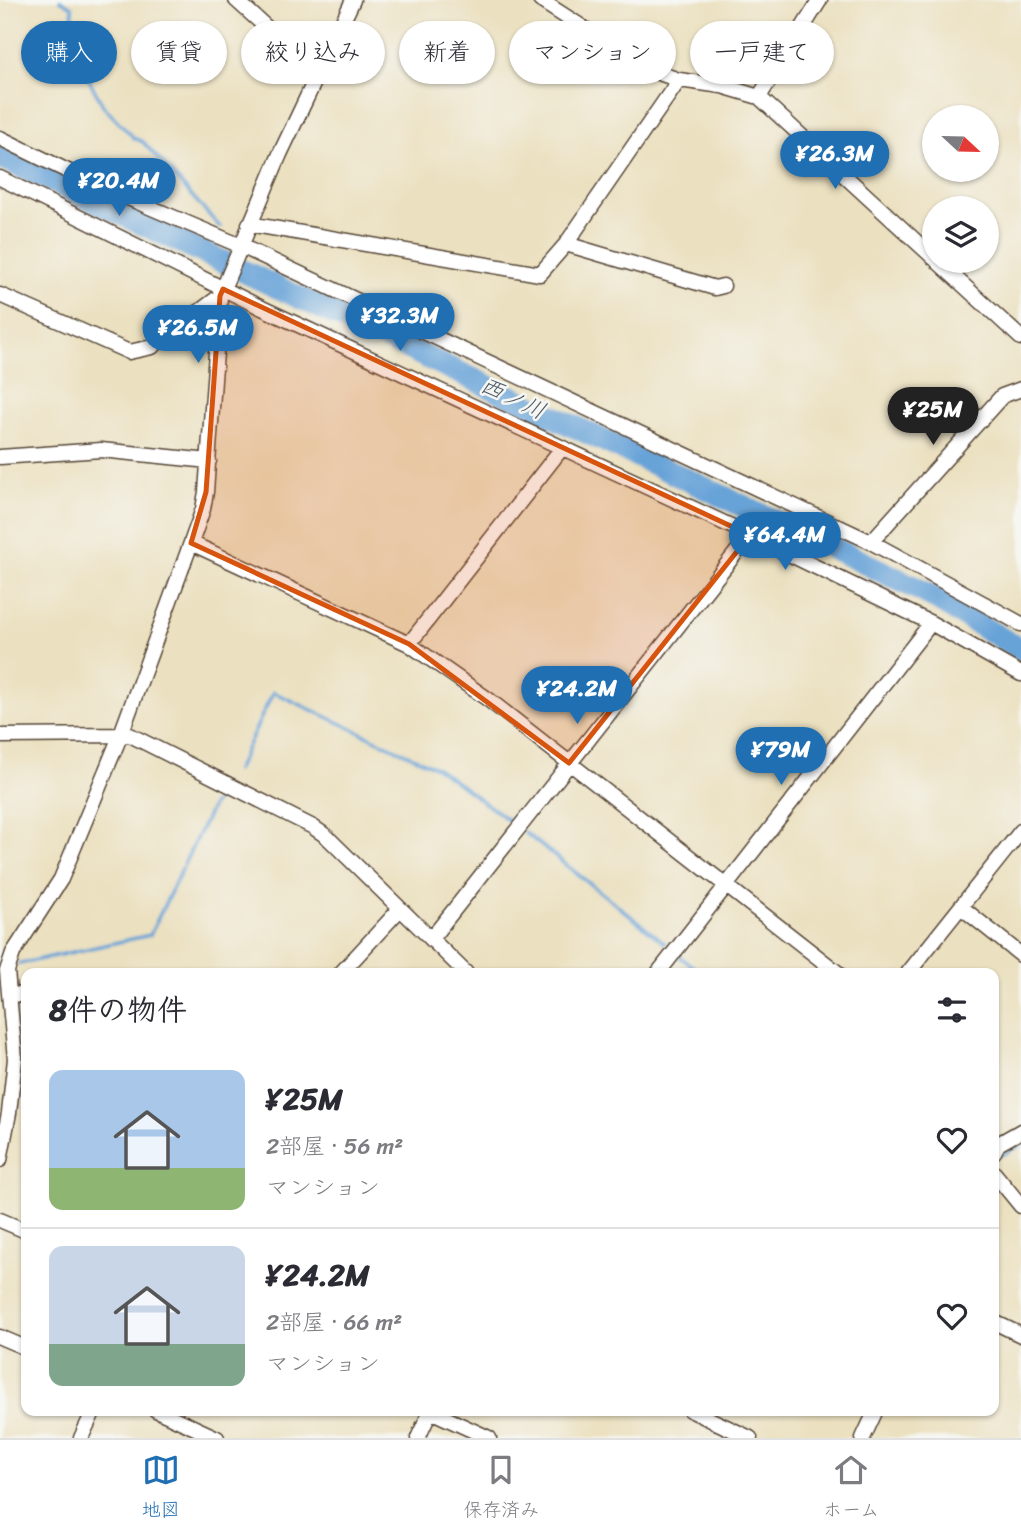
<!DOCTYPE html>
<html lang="ja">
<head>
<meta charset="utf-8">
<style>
  body { margin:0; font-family:Sriracha,"Klee One",sans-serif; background:#f2f2f3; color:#2b2b33; height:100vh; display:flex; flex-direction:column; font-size:26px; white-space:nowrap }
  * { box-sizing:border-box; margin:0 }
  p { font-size:23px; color:#7c7c81 }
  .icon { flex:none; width:38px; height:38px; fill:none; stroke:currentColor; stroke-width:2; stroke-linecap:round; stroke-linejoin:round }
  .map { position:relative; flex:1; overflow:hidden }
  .sheet { position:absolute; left:21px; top:968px; width:978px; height:448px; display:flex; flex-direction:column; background:#fff; border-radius:14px; box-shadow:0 2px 5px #0004 }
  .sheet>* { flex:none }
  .guide { position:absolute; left:21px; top:21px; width:980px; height:63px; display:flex; gap:14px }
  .needle { width:46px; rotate:112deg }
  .buttons { position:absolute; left:922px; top:105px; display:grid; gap:14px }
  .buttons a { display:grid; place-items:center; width:77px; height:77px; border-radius:50%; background:#fff; box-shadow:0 2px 5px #0004; font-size:35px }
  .price { position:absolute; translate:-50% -60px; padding:0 16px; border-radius:24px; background:#1f6fb2; color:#fff; font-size:23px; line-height:46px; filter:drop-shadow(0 2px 4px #0008) }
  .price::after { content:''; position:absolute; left:50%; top:42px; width:21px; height:16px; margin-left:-10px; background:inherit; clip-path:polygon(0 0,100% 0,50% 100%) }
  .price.selected { background:#222; color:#fff }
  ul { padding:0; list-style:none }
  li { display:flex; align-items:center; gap:21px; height:175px; padding:0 28px }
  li+li { border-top:2px solid #e1e1e2 }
  li span { display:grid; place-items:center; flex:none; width:196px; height:140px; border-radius:14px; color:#555 }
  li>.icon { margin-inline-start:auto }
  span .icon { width:84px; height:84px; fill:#fffc; stroke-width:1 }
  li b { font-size:30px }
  h2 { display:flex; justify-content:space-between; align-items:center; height:84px; padding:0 28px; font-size:30px }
  .chip { padding:0 24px; border-radius:32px; background:#fff; box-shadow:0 2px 5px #0004; font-size:24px; line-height:63px }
  .chip.selected { background:#1f6fb2; color:#fff }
  .menu { display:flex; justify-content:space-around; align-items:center; height:98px; border-top:2px solid #e1e1e2; background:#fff; font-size:19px; color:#7c7c81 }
  .menu a { display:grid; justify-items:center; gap:4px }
  .menu .selected { color:#1f6fb2 }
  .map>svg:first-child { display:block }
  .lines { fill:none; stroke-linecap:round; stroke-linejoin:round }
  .stream { stroke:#67a3d8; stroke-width:3.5 }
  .river { stroke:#67a3d8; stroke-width:23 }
  .minor-casing { stroke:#554536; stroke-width:17 }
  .minor { stroke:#fff; stroke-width:14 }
  .marked { fill:#d7540e; fill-opacity:0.2; stroke:#d7540e; stroke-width:5; stroke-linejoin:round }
  .labels { text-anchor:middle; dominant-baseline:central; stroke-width:5; stroke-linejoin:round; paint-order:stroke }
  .water-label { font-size:23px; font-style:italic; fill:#4d5a68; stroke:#f6f6f2 }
</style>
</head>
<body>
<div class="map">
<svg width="1021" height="1438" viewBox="0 0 1021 1438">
  <rect width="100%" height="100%" fill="#f6f6f2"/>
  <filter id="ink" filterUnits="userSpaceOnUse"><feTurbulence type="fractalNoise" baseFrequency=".0143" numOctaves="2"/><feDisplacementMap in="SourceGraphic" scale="14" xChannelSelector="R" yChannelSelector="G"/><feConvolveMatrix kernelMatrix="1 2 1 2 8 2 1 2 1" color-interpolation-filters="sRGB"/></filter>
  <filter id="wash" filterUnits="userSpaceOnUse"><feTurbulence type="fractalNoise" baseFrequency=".00686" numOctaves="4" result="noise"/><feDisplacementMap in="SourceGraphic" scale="28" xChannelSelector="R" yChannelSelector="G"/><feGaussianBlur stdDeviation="1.57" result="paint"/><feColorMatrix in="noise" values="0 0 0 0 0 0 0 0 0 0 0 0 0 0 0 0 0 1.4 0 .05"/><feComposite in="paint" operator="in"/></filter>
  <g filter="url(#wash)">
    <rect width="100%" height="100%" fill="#ebe0bf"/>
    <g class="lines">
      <path class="stream" d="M60,0l12,7 4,50 28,50 30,31 9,4 77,85
        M236,771l37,-79 164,76 74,54
        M524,832l141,111
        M680,957l22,16
        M19,964l131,-29 63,-131 9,-9
        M1002,1155l19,-10"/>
      <path class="river" d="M0,157l852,400 74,36 95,57"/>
    </g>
  </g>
  <g filter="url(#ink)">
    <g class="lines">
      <g class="minor-casing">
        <path id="minor" d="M236,0l82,74
          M540,0l107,69 32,11 43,6 37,11 175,161
          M759,97l61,-97
          M0,138l86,42 155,66 630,296 150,82
          M0,178l262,130 488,227 181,88 90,51
          M249,224l291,50 26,-30 113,-164
          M566,244l149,44 8,-2
          M937,261l84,77
          M0,295l129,57 23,-5 68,-51
          M0,457l101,-7 108,11
          M871,542l131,-146 19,-7
          M191,543l218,101 80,56 349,273
          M409,644l153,-196
          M0,736l130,-1 183,92 13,9 140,137
          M961,907l60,48
          M431,939l319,-404
          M341,973l59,-64
          M658,973l273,-350
          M908,973l113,-142
          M9,994l17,1
          M994,1152l4,-8 23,-13
          M0,1160l9,-47 6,-54 -8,-88 6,-18 48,-74 60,-145 70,-191 12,-34 3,-17 14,-196 60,-142 73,-154
          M994,1173l27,33
          M0,1220l26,11
          M994,1322l27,13
          M0,1337l26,11
          M156,1410l61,28
          M428,1410l61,28
          M690,1410l60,28
          M81,1438l13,-28
          M418,1438l13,-28
          M863,1438l13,-28"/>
      </g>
      <use href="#minor" class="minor"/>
    </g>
  </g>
  <path class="marked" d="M223,289l527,246 -181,228 -160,-119 -218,-101 15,-51 14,-196z"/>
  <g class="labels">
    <g class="water-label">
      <text transform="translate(513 398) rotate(25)">西ノ川</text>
    </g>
  </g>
</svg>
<div class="buttons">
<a><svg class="needle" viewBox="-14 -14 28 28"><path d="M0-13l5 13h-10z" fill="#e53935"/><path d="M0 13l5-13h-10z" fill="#7c7c81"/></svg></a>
<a><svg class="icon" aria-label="layers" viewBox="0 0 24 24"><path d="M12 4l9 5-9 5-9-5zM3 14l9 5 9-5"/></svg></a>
</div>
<b class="price" style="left:835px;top:191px">¥26.3M</b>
<b class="price" style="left:119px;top:218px">¥20.4M</b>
<b class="price" style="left:400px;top:353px">¥32.3M</b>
<b class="price" style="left:198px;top:365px">¥26.5M</b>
<b class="price selected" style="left:933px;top:447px">¥25M</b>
<b class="price" style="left:785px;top:572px">¥64.4M</b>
<b class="price" style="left:577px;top:726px">¥24.2M</b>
<b class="price" style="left:781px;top:787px">¥79M</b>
<div class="guide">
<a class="chip selected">購入</a>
<a class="chip">賃貸</a>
<a class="chip">絞り込み</a>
<a class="chip">新着</a>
<a class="chip">マンション</a>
<a class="chip">一戸建て</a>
</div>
<section class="sheet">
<h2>8件の物件<svg class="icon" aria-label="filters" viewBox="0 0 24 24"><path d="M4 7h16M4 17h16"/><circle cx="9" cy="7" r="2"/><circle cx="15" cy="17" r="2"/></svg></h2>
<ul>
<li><span style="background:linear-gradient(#a9c7e8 70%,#8fb573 0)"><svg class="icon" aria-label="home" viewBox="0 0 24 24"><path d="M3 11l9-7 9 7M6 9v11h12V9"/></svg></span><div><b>¥25M</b><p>2部屋 · 56 m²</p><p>マンション</p></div><svg class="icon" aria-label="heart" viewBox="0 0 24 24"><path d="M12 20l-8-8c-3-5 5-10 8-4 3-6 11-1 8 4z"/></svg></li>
<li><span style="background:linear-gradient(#c9d6e8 70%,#7fa58c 0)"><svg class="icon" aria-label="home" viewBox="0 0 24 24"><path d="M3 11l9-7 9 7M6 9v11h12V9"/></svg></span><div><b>¥24.2M</b><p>2部屋 · 66 m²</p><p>マンション</p></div><svg class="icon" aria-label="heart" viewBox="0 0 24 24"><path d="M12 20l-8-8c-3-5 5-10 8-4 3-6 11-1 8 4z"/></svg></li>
</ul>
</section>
</div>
<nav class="menu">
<a class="selected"><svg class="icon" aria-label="map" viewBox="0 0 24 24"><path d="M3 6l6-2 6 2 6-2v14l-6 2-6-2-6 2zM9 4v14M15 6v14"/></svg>地図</a>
<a><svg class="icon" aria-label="saved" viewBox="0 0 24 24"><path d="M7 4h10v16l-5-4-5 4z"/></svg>保存済み</a>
<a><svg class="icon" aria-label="home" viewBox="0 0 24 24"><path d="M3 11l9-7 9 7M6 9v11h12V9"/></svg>ホーム</a>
</nav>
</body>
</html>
